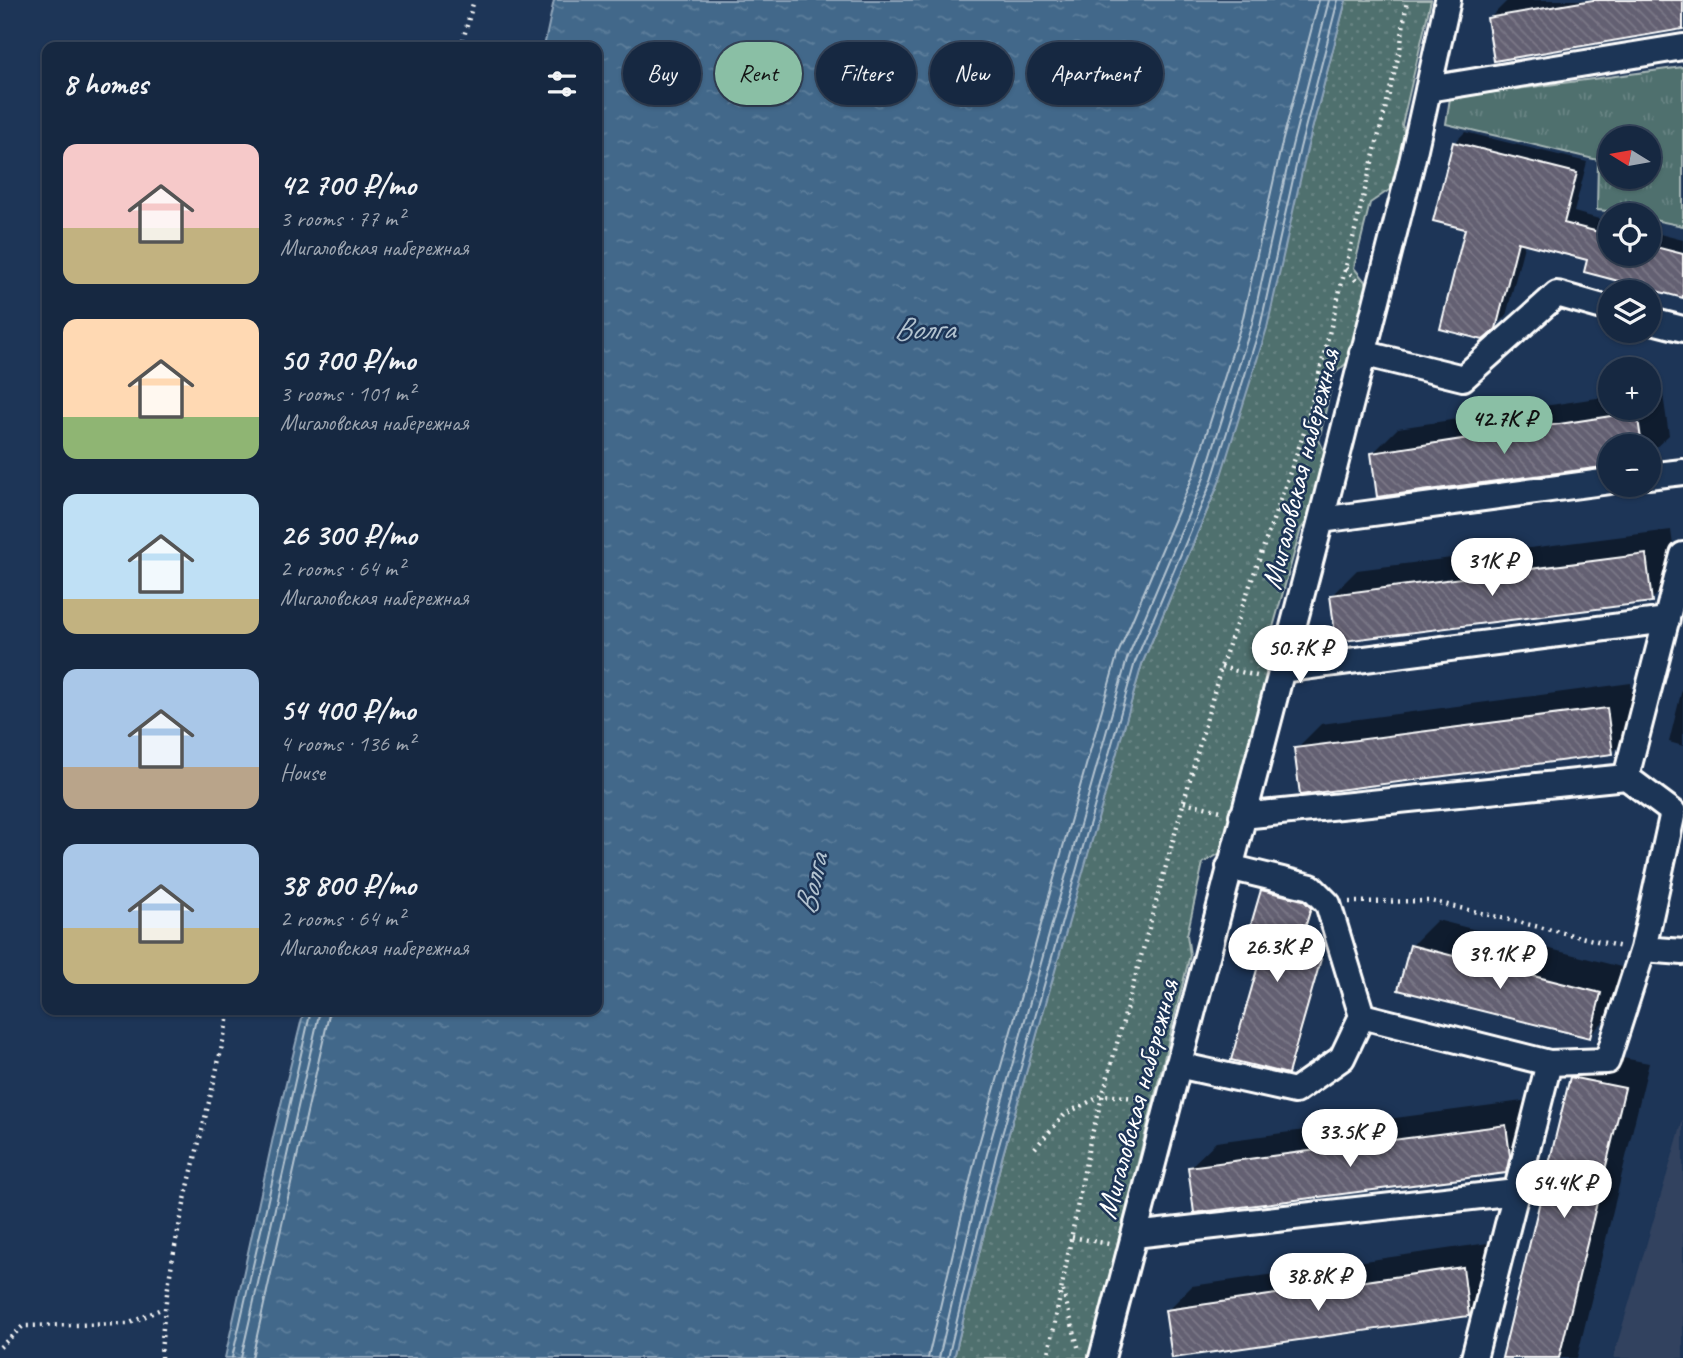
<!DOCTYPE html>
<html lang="en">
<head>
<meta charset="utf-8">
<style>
  body { margin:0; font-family:Caveat,sans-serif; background:#1f3048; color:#f1f3f6; height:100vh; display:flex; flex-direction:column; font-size:26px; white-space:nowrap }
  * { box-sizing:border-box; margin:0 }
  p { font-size:23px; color:#9ea6b1 }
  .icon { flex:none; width:38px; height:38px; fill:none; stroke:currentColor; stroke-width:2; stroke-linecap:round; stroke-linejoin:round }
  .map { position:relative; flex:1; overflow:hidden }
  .panel { position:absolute; left:42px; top:42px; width:560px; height:973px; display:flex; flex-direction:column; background:#162841; border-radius:14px; box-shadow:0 2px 5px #0004,0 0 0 2px #35445a }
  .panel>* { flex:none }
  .top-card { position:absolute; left:623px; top:42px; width:665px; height:63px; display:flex; gap:14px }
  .needle { width:46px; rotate:281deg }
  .buttons { position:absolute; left:1598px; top:126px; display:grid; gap:14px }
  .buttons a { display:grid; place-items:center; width:63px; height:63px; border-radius:50%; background:#162841; box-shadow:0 2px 5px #0004,0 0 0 2px #35445a; font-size:35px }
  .price { position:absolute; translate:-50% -60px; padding:0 16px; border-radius:24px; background:#fff; color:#222; font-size:23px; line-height:46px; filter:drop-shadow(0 2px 4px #0008) }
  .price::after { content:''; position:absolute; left:50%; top:42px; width:21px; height:16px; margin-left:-10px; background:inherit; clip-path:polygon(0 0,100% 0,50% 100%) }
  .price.selected { background:#8abfa5; color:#111 }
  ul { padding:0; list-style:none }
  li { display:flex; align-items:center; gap:21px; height:175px; padding:0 21px }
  li span { display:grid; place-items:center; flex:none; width:196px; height:140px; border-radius:14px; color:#555 }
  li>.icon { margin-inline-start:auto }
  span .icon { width:84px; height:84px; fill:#fffc; stroke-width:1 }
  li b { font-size:30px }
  h2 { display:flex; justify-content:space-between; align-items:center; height:84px; padding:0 21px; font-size:30px }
  .tag { padding:0 24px; border-radius:32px; background:#162841; box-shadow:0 2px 5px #0004,0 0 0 2px #35445a; font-size:24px; line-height:63px }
  .tag.selected { background:#8abfa5; color:#111 }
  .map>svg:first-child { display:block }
  .built { fill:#32425f }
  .grass { fill:url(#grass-tufts); stroke:#a7b7b6; stroke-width:2; fill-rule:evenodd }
  .park { fill:url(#park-dots); stroke:#a7b7b6; stroke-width:2 }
  .water { fill:url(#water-ripples); stroke:#8ea4b9; stroke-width:2 }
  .shadow { fill:#0007 }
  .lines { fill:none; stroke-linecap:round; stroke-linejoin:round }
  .shore { stroke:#b3c3d0; stroke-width:2 }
  .building { fill:url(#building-back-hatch); stroke:#fff; stroke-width:2 }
  .minor-casing { stroke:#fff; stroke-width:30 }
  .path { stroke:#fff; stroke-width:4.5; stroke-dasharray:2 5; stroke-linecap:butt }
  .minor { stroke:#1d3557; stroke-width:24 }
  .labels { text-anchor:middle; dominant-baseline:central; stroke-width:5; stroke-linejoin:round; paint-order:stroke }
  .street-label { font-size:30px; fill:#fff; stroke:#1d3557 }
  .water-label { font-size:32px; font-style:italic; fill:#b3c3d0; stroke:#1d3557 }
</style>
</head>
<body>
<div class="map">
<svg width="1683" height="1358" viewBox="0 0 1683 1358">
  <defs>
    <pattern id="grass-tufts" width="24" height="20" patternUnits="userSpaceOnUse" patternTransform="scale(1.75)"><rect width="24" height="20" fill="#4f6f6e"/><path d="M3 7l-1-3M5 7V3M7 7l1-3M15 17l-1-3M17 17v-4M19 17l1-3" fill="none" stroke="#698584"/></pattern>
    <pattern id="park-dots" width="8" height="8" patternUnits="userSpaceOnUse" patternTransform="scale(1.75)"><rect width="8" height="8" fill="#4f6f6e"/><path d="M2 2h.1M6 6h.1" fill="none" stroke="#698584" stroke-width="1.8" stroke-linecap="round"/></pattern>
    <pattern id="water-ripples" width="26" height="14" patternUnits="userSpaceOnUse" patternTransform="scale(1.75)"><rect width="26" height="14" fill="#42688a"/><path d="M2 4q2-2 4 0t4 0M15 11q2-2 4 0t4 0" fill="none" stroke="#5e7f9c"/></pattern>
    <pattern id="building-back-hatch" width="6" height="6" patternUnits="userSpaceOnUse" patternTransform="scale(1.75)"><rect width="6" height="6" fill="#646072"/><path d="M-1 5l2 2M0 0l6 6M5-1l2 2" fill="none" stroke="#7b7887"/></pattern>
  </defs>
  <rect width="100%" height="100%" fill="#1d3557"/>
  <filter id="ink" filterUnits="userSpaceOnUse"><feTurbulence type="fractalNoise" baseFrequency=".0143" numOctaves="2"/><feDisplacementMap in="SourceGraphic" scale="14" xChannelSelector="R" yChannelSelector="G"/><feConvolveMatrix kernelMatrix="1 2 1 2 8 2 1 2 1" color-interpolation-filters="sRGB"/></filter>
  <g filter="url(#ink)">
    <path class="built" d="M1683,1120v238h-70z"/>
    <path class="grass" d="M1683,67v159l-34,-7 -1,-4 -51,-5 1,-50 -152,-36 4,-26zM1610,138h38v39h-38z"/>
    <path class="park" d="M1346,0h85l-29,125 6,18 -10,41 -28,19 -16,65 17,21 -22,72 -15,13 -15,66 9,20 -14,51 -13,18 -35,123 8,12 -50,187 -21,12 -16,72 3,20 -101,403h-135l48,-200 105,-374 35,-120 76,-179z"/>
    <path class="water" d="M554,0h792l-39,149 -40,179 -49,157 -76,179 -140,494 -48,200h-729l49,-225 30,-123h293v-963h-53z"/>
    <path class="shadow" d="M1508,0h175v27l-194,-8z
      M1465,132l122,30 -13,50 36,10v32h38v-23l35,9v56l-94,-38 -64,-16 -19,74 -12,12 -27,-100 -13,-85z
      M1662,388l7,47 -21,20v-9h-38v18l-238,-10 26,-26 212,-32v12h38v-18z
      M1671,530l6,45 -26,25 -319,-5 25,-25z
      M1631,683l6,44 -25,26 -316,-4 25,-25z
      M1683,685v61l-14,-4z
      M1266,887l41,10 7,7 -14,43 23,8 -32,114 -4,3 -23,-121 -1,-60z
      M1437,920l188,48 -11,43 -25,25 -178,-90z
      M1597,1053l52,10 -72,295h-74l69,-280z
      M1530,1100v46l-25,25 -315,-4 26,-25z
      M1488,1243l6,47 -26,25 -301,-4 25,-25z"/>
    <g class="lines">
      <path class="shore" d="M232,1358l79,-348
        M241,1358l79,-348
        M252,1358l78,-348
        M928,1358l49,-207 140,-495 76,-180 49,-154 40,-179 37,-143
        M939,1358l48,-204 140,-495 76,-179 49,-156 40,-178 37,-146
        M948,1358l48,-202 139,-494 76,-179 49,-156 40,-179 38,-148"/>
    </g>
    <path class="building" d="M1593,0h90v29l-189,32 -7,-43z
      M1453,142l124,31 -13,50 46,12v19h38v-9l35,9v44l-99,-26 3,-12 -69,-18 -22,87 -13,11 -43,-11 25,-100 -32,-8z
      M1637,412l5,34h-32v20l-233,31 -6,-44z
      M1646,554l6,48 -316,40 -6,-47z
      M1607,708l6,46 -313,41 -6,-47z
      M1261,890l42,10 8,8 -13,43 23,8 -33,115 -57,-14 31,-108 -17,-7z
      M1410,945l191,48 -11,45 -192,-48z
      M1570,1077l55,11 -66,270h-57z
      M1506,1125l4,31 -4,17 -312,40 -6,-46z
      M1463,1267l6,49 -297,42 -7,-48z"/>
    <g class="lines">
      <g class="minor-casing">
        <path id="minor" d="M1428,89l255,-42
          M1648,320l35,9
          M1362,353l101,25 94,-84 53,15
          M1648,476l35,-4
          M1321,520l289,-39
          M1280,670l387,-50
          M1626,777l57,-222
          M1242,816l384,-39 47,35 -30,137 -36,112 -58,2
          M1229,867l82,20 17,17 34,112
          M1643,949l40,3
          M1178,1065l117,26 47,-33 20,-42 187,47 -75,295
          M1134,1235l382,-43
          M1102,1358l219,-838 91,-358 36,-162"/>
      </g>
      <path class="path" d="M461,47l13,-47
        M1346,268l12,15
        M1277,511l23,4
        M1221,667l36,9
        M1184,802l37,9
        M1349,902l82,-1 191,46
        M1035,1148l30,-34 38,-19 44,4
        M1072,1237l37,7
        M1063,1291l16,59
        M0,1347l23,-21 105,-2 35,-16
        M161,1358c5,-120 47,-231 68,-348
        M1048,1358l42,-217 131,-474 84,-237 95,-380 7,-50"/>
      <use href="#minor" class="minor"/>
    </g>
  </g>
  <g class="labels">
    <g class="street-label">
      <text transform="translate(1300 469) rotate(-76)">Мигаловская набережная</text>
      <text transform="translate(1137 1099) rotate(-75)">Мигаловская набережная</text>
    </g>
    <g class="water-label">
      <text x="924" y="328">Волга</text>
      <text transform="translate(811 884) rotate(-77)">Волга</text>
    </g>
  </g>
</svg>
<div class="buttons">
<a><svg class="needle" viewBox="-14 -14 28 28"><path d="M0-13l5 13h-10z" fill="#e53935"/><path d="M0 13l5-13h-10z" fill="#9ea6b1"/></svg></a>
<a><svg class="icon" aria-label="locate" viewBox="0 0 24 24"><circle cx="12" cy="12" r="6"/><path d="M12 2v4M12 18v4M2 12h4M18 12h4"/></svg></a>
<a><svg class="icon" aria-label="layers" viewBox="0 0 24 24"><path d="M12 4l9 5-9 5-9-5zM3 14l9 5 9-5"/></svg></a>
<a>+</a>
<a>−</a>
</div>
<b class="price selected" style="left:1504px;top:456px">42.7K ₽</b>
<b class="price" style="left:1492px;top:598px">31K ₽</b>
<b class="price" style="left:1300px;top:685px">50.7K ₽</b>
<b class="price" style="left:1277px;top:984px">26.3K ₽</b>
<b class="price" style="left:1500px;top:991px">39.1K ₽</b>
<b class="price" style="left:1350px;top:1169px">33.5K ₽</b>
<b class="price" style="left:1564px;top:1220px">54.4K ₽</b>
<b class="price" style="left:1318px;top:1313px">38.8K ₽</b>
<div class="top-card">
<a class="tag">Buy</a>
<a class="tag selected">Rent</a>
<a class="tag">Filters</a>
<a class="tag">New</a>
<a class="tag">Apartment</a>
</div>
<section class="panel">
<h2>8 homes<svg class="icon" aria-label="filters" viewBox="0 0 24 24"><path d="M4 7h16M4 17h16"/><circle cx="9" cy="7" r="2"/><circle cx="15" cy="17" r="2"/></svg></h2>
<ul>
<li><span style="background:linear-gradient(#f6c9c9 60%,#c2b280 0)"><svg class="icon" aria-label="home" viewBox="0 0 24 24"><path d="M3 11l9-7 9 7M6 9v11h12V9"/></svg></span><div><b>42 700 ₽/mo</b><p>3 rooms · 77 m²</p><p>Мигаловская набережная</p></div></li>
<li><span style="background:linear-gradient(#ffd9b3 70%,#8fb573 0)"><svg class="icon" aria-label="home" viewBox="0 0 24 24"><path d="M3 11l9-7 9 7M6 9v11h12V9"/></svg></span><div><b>50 700 ₽/mo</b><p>3 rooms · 101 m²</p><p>Мигаловская набережная</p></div></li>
<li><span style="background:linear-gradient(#bfe0f5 75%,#c2b280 0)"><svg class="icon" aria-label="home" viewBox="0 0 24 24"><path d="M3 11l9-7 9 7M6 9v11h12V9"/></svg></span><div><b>26 300 ₽/mo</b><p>2 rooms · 64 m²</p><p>Мигаловская набережная</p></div></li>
<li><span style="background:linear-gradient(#a9c7e8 70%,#b9a48a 0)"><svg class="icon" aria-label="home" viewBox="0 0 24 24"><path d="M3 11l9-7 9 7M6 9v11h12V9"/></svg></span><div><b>54 400 ₽/mo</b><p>4 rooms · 136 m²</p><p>House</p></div></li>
<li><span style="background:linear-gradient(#a9c7e8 60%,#c2b280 0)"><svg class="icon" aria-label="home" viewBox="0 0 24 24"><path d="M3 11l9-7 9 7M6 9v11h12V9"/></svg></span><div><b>38 800 ₽/mo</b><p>2 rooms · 64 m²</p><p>Мигаловская набережная</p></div></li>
</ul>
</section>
</div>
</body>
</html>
